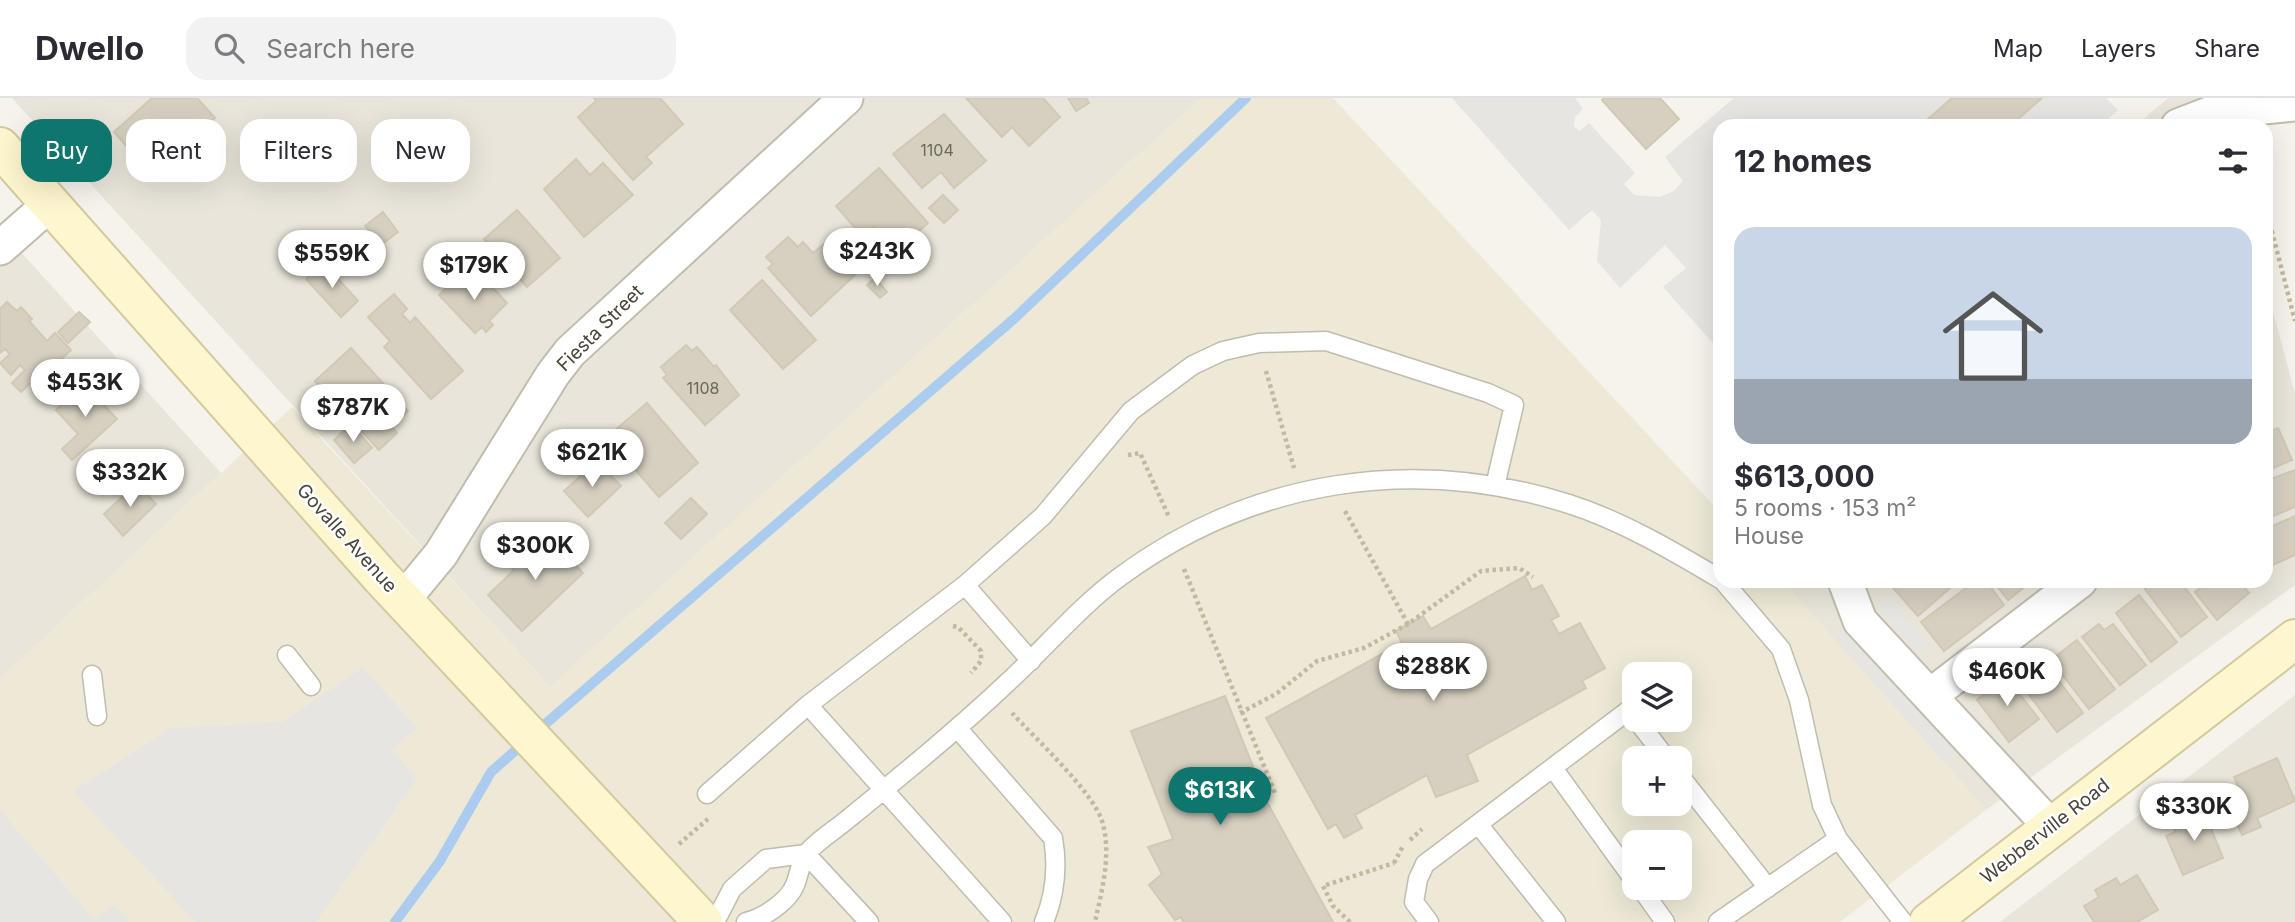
<!DOCTYPE html>
<html lang="en">
<head>
<meta charset="utf-8">
<style>
  body { margin:0; font-family:Inter,sans-serif; background:#f2f2f3; color:#2b2b33; height:100vh; display:flex; flex-direction:column; font-size:26px; white-space:nowrap }
  * { box-sizing:border-box; margin:0 }
  p { font-size:23px; color:#7c7c81 }
  .icon { flex:none; width:38px; height:38px; fill:none; stroke:currentColor; stroke-width:2; stroke-linecap:round; stroke-linejoin:round }
  .map { position:relative; flex:1; overflow:hidden }
  .sheet { position:absolute; left:1713px; top:21px; width:560px; height:469px; display:flex; flex-direction:column; background:#fff; border-radius:21px; box-shadow:0 7px 28px #0002 }
  .sheet>* { flex:none }
  .banner { position:absolute; left:21px; top:21px; width:665px; height:63px; display:flex; gap:14px }
  .controls { position:absolute; left:1622px; top:564px; display:grid; gap:14px }
  .controls a { display:grid; place-items:center; width:70px; height:70px; border-radius:14px; background:#fff; box-shadow:0 7px 28px #0002; font-size:35px }
  .price { position:absolute; translate:-50% -60px; padding:0 16px; border-radius:24px; background:#fff; color:#222; font-size:23px; line-height:46px; filter:drop-shadow(0 2px 4px #0008) }
  .price::after { content:''; position:absolute; left:50%; top:42px; width:21px; height:16px; margin-left:-10px; background:inherit; clip-path:polygon(0 0,100% 0,50% 100%) }
  .price.selected { background:#0f766e; color:#fff }
  ul { padding:0; list-style:none }
  li { display:grid; align-content:center; gap:14px; height:371px; padding:0 21px }
  li+li { border-top:2px solid #e1e1e2 }
  li span { display:grid; place-items:center; height:217px; border-radius:21px; color:#555 }
  li>.icon { margin-inline-start:auto }
  span .icon { width:126px; height:126px; fill:#fffc; stroke-width:1 }
  li b { font-size:30px }
  h2 { display:flex; justify-content:space-between; align-items:center; height:84px; padding:0 21px; font-size:30px }
  .chip { padding:0 24px; border-radius:21px; background:#fff; box-shadow:0 7px 28px #0002; font-size:24px; line-height:63px }
  .chip.selected { background:#0f766e; color:#fff }
  header { display:flex; align-items:center; gap:42px; box-sizing:border-box; height:98px; padding:0 35px; background:#fff; border-bottom:2px solid #e1e1e2 }
  header strong { font-size:33px }
  nav { display:flex; gap:38px; margin-inline-start:auto; font-size:24px }
  .search { width:490px; height:63px; background:#f2f2f3; display:flex; align-items:center; gap:18px; box-sizing:border-box; padding:0 24px; border-radius:21px; color:#7c7c81; font-size:26px }
  .map>svg:first-child { display:block }
  .residential { fill:#e9e5da }
  .education { fill:#ede9d6; fill-rule:evenodd }
  .parking { fill:#e7e5e2 }
  .lines { fill:none; stroke-linecap:round; stroke-linejoin:round }
  .stream { stroke:#abccee; stroke-width:10 }
  .building { fill:#d6d0c1; stroke:#d1c9b4; stroke-width:2 }
  .lane-casing { stroke:#c0bcae; stroke-width:21 }
  .street-casing { stroke:#c0bcae; stroke-width:37 }
  .secondary-casing { stroke:#d3c99d; stroke-width:42 }
  .path { stroke:#c2b9a0; stroke-width:4.5; stroke-dasharray:3.5 3.5; stroke-linecap:butt }
  .lane { stroke:#fff; stroke-width:18 }
  .street { stroke:#fff; stroke-width:33 }
  .secondary { stroke:#fdf6ce; stroke-width:38 }
  .labels { text-anchor:middle; dominant-baseline:central; stroke-width:5; stroke-linejoin:round; paint-order:stroke }
  .number-label { font-size:16px; fill:#6c675b }
  .street-label { font-size:19px; fill:#494439; stroke:#fff }
</style>
</head>
<body>
<header>
<strong>Dwello</strong>
<div class="search"><svg class="icon" aria-label="search" viewBox="0 0 24 24"><circle cx="10" cy="10" r="6"/><path d="M15 15l6 6"/></svg>Search here</div>
<nav><a>Map</a><a>Layers</a><a>Share</a></nav>
</header>
<div class="map">
<svg width="2295" height="824" viewBox="0 0 2295 824">
  <rect width="100%" height="100%" fill="#f5f3eb"/>
  <path class="residential" d="M12,0h1189l-651,589z
    M2168,0h75v28h-108z
    M0,131l221,244 -221,206z
    M2266,188l29,107v192l-309,225 -204,-229h484z
    M2295,597v227h-295z"/>
  <path class="education" d="M1201,0h132l387,414v69h62l204,229 -146,112h-1840v-243l292,-272 258,280zM1634,576h46v45h-46zM1634,660h46v45h-46zM1634,744h46v45h-46z"/>
  <path class="parking" d="M1452,0h123l8,11 -8,8 -1,9 5,5 10,-8 46,50 -11,11 10,11 26,2 14,-6 9,-10 -18,-24 69,-59h372l12,12 -18,16h-380v225l-57,-64 23,-19 -21,-23 -45,43 -23,-27 4,-41 -9,-10 -23,20z
    M1889,500l40,46 -11,10 -40,-47z
    M1848,532l109,123 -11,10 -109,-123z
    M362,570l56,60 -27,21 26,30 -101,143h-120l-123,-131 99,-63 110,-6z
    M0,712l94,110 20,-15 16,17h-130z"/>
  <g class="lines">
    <path class="stream" d="M536,634l480,-415 230,-219
      M395,824l45,-61 51,-89 34,-30"/>
  </g>
  <path class="building" d="M152,0h45l18,20 -64,56 -37,-42z
    M594,0h66l23,26 -37,33 6,6 -19,17 -55,-63 18,-16z
    M966,0h77l17,19 -31,29 -17,-19 -10,10z
    M1068,0h18l3,5 -13,8z
    M1604,0h56l19,21 -33,30 -44,-49z
    M1952,0h90l-32,28h-90z
    M944,16l42,47 -32,27 -13,-16 -19,16 -29,-34z
    M576,61l14,16 13,-12 30,32 -49,42 -40,-48z
    M879,70l49,55 -31,28 -23,-25 -11,11 -27,-31z
    M943,97l15,15 -14,13 -15,-15z
    M517,112l43,48 -33,29 -43,-48z
    M383,114l15,20 -17,13 -16,-19z
    M788,139l10,10 5,-5 10,11 12,-10 30,32 -44,41 -43,-48 5,-4 -7,-7z
    M324,165l34,38 -17,16 -35,-38z
    M478,174l29,31 -18,18 4,4 -7,7 -4,-5 -7,6 -36,-38 17,-17 7,8z
    M875,180l12,14 -7,6 -13,-13z
    M762,182l54,60 -33,29 -53,-59z
    M394,196l13,15 -5,5 8,9 5,-6 48,54 -32,28 -47,-52 6,-6 -22,-24z
    M7,204l10,9 4,-4 11,12 -3,2 18,20 8,-8 16,17 -34,32 -3,-3 -13,13 -9,-9 13,-13 -5,-5 -9,10 -11,-12 10,-9 -5,-5 -5,4v-44z
    M79,214l11,10 -22,21 -10,-11z
    M686,247l6,6 5,-4 17,20 2,-2 23,30 -34,30 -42,-47 4,-3 -6,-8z
    M351,250l57,63 -17,15 6,7 -18,17 -64,-69z
    M84,286l33,35 -45,41 -10,-11 16,-15 -22,-24z
    M647,305l51,60 -39,34 -52,-60z
    M351,326l21,24 -18,15 -20,-23z
    M2278,330l14,32 -26,11v-38z
    M597,363l24,25 -33,31 -24,-26z
    M2295,372v37l-29,12v-38z
    M137,385l19,21 -33,32 -19,-22z
    M691,400l16,16 -26,25 -16,-16z
    M2295,418v39l-27,12 -2,-38z
    M549,438l34,37 -61,58 -34,-36 26,-25 -7,-7 23,-20 5,6z
    M1525,478l7,14 10,-5 17,31 -8,4 8,14 21,-11 25,45 -23,13 4,7 -119,67 11,26 -42,16 -9,-22 -72,40 7,13 -18,10 -8,-14 -8,5 -62,-111 136,-75 -6,-12 12,-7 15,-8 8,13z
    M1887,483h71l-40,35z
    M1975,483h11l18,24 -60,46 -23,-29z
    M1993,483h39l-24,19z
    M2156,483h24l27,36 -26,20 -36,-48z
    M2210,483h29l10,12 -32,27 -22,-28z
    M2139,497l38,47 -26,20 -35,-49z
    M2099,526l5,6 9,-6 33,41 -26,20 -38,-48z
    M2077,542l38,49 -26,20 -38,-49z
    M2051,572l32,43 -26,19 -36,-48 17,-12 3,5z
    M2004,576l35,45 -30,23 -32,-42 14,-11 -3,-4z
    M1225,598l42,106 66,120h-150l-2,-5 -6,3 -26,-35 13,-11 -14,-27 25,-8 -42,-108z
    M2277,660l18,43 -38,17 4,9 -19,8 -13,-29 15,-6 -10,-23z
    M2203,711l20,49 -40,17 -17,-39 9,-4 -3,-9z
    M2137,777l21,35 -21,12h-43l-10,-16 15,-9 -4,-7 21,-12 4,7z"/>
  <g class="lines">
    <g class="lane-casing">
      <path id="lane" d="M1723,483l58,68 18,51 23,105 16,34 65,83
        M965,487l66,76
        M287,557l24,31
        M92,577l5,41
        M808,607l194,217
        M1636,621l30,39
        M958,631l95,109c5,28 2,57 -9,84
        M1553,670l81,112
        M1680,678l88,112
        M707,696l101,-89 157,-120 78,-69 88,-105 62,-46 30,-14 36,-8 67,-2 162,52 26,12 -19,81
        M1478,726l78,98
        M806,756l63,68
        M1640,789l25,35
        M715,824l17,-33 34,-30 40,-5
        M746,824c17,-4 42,-20 49,-37 4,-10 6,-25 12,-32 11,-13 28,-23 41,-34 54,-44 108,-88 159,-136 36,-33 75,-79 114,-107 132,-97 293,-121 448,-72 53,17 104,47 151,75
        M1429,824l-15,-20 4,-23 7,-15 204,-154 5,8
        M1718,824l120,-83"/>
    </g>
    <g class="street-casing">
      <path id="street" d="M2178,28l36,-14 81,-8
        M0,150l51,-45
        M1845,483l15,40 190,205
        M403,502l38,-46 112,-180 17,-22 276,-254
        M1931,597l149,-114"/>
    </g>
    <g class="secondary-casing">
      <path id="secondary" d="M0,49l381,430 322,345
        M1929,824l366,-283"/>
    </g>
    <path class="path" d="M2266,77l5,53 24,93
      M1266,273l28,97
      M1128,357l12,-2 29,64
      M1345,413l63,113
      M1184,471l91,224
      M953,528l5,1 23,24v10l-10,12
      M1012,615c23,25 81,79 90,108 10,32 0,69 -7,101
      M1240,615l36,-19 41,-33 47,-13 44,-24 73,-53 38,-3 14,9
      M1410,742l12,-11
      M679,746l29,-25
      M1394,765l9,-17
      M1350,824l-17,-16 -10,-20 71,-23"/>
    <use href="#lane" class="lane"/>
    <use href="#street" class="street"/>
    <use href="#secondary" class="secondary"/>
  </g>
  <g class="labels">
    <g class="number-label">
      <text x="937" y="52">1104</text>
      <text x="703" y="290">1108</text>
    </g>
    <g class="street-label">
      <text transform="translate(600 230) rotate(-45)">Fiesta Street</text>
      <text transform="translate(347 440) rotate(48)">Govalle Avenue</text>
      <text transform="translate(2045 733) rotate(-38)">Webberville Road</text>
    </g>
  </g>
</svg>
<div class="controls">
<a><svg class="icon" aria-label="layers" viewBox="0 0 24 24"><path d="M12 4l9 5-9 5-9-5zM3 14l9 5 9-5"/></svg></a>
<a>+</a>
<a>−</a>
</div>
<b class="price" style="left:877px;top:190px">$243K</b>
<b class="price" style="left:332px;top:192px">$559K</b>
<b class="price" style="left:474px;top:204px">$179K</b>
<b class="price" style="left:85px;top:321px">$453K</b>
<b class="price" style="left:353px;top:346px">$787K</b>
<b class="price" style="left:592px;top:391px">$621K</b>
<b class="price" style="left:130px;top:411px">$332K</b>
<b class="price" style="left:535px;top:484px">$300K</b>
<b class="price" style="left:1433px;top:605px">$288K</b>
<b class="price" style="left:2007px;top:610px">$460K</b>
<b class="price selected" style="left:1220px;top:729px">$613K</b>
<b class="price" style="left:2194px;top:745px">$330K</b>
<div class="banner">
<a class="chip selected">Buy</a>
<a class="chip">Rent</a>
<a class="chip">Filters</a>
<a class="chip">New</a>
</div>
<section class="sheet">
<h2>12 homes<svg class="icon" aria-label="filters" viewBox="0 0 24 24"><path d="M4 7h16M4 17h16"/><circle cx="9" cy="7" r="2"/><circle cx="15" cy="17" r="2"/></svg></h2>
<ul>
<li><span style="background:linear-gradient(#c9d6e8 70%,#9aa5b1 0)"><svg class="icon" aria-label="home" viewBox="0 0 24 24"><path d="M3 11l9-7 9 7M6 9v11h12V9"/></svg></span><div><b>$613,000</b><p>5 rooms · 153 m²</p><p>House</p></div></li>
</ul>
</section>
</div>
</body>
</html>
